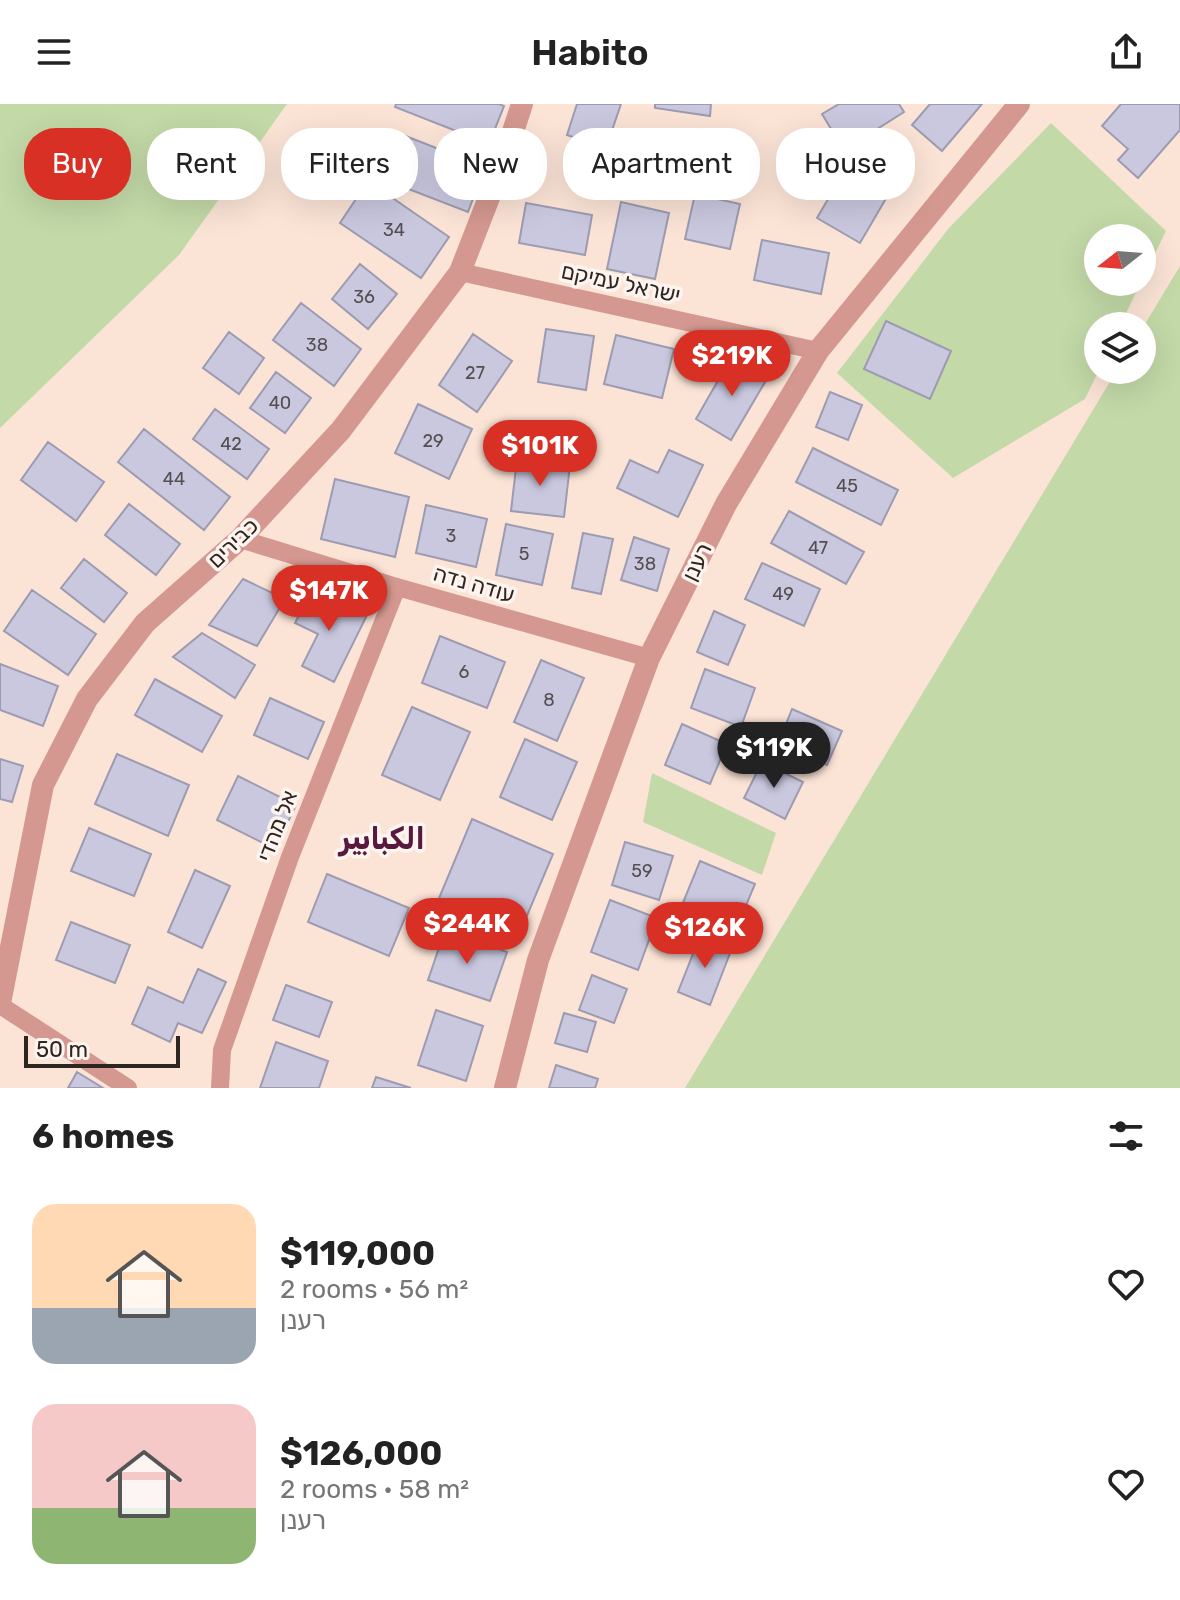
<!DOCTYPE html>
<html lang="en">
<head>
<meta charset="utf-8">
<style>
  body { margin:0; font-family:Rubik,"Noto Sans Arabic","Noto Sans Hebrew",sans-serif; background:#f6f6f6; color:#222; height:100vh; display:flex; flex-direction:column; font-size:30px; white-space:nowrap }
  * { box-sizing:border-box; margin:0 }
  p { font-size:26px; color:#767676 }
  .icon { flex:none; width:44px; height:44px; fill:none; stroke:currentColor; stroke-width:2; stroke-linecap:round; stroke-linejoin:round }
  .map { position:relative; height:984px; overflow:hidden }
  .sheet { display:flex; flex-direction:column; background:#fff; flex:1 }
  .sheet>* { flex:none }
  .top-card { position:absolute; left:24px; top:24px; width:1132px; height:72px; display:flex; gap:16px }
  .needle { width:52px; rotate:253deg }
  .tools { position:absolute; left:1084px; top:120px; display:grid; gap:16px }
  .tools a { display:grid; place-items:center; width:72px; height:72px; border-radius:50%; background:#fff; box-shadow:0 8px 32px #0002; font-size:40px }
  .scale { position:absolute; left:24px; bottom:20px; width:156px; box-sizing:border-box; padding-left:8px; border:4px solid #2d2520; border-top:0; font-size:22px; line-height:28px; white-space:nowrap; color:#2d2520; -webkit-text-stroke:6px #fef4ef; paint-order:stroke }
  .price { position:absolute; translate:-50% -68px; padding:0 18px; border-radius:28px; background:#d93025; color:#fff; font-size:26px; line-height:52px; filter:drop-shadow(0 2px 4px #0008) }
  .price::after { content:''; position:absolute; left:50%; top:48px; width:24px; height:18px; margin-left:-12px; background:inherit; clip-path:polygon(0 0,100% 0,50% 100%) }
  .price.on { background:#222; color:#fff }
  ul { padding:0; list-style:none }
  li { display:flex; align-items:center; gap:24px; height:200px; padding:0 32px }
  li span { display:grid; place-items:center; flex:none; width:224px; height:160px; border-radius:24px; color:#555 }
  li>.icon { margin-inline-start:auto }
  span .icon { width:96px; height:96px; fill:#fffc; stroke-width:1 }
  li b { font-size:34px }
  h2 { display:flex; justify-content:space-between; align-items:center; height:96px; padding:0 32px; font-size:34px }
  .tag { padding:0 28px; border-radius:32px; background:#fff; box-shadow:0 8px 32px #0002; font-size:28px; line-height:72px }
  .tag.on { background:#d93025; color:#fff }
  header { display:flex; justify-content:space-between; align-items:center; height:104px; padding:0 32px; background:#fff; font-size:36px; font-weight:600 }
  .map>svg:first-child { display:block }
  .green { fill:#c3d9a7 }
  .building { fill:#cac8df; stroke:#9d9bb1; stroke-width:2 }
  .lines { fill:none; stroke-linecap:round; stroke-linejoin:round }
  .minor { stroke:#d49890; stroke-width:18 }
  .tertiary { stroke:#d49890; stroke-width:22 }
  .labels { text-anchor:middle; dominant-baseline:central; stroke-width:7; stroke-linejoin:round; paint-order:stroke }
  .number-label { font-size:18px; fill:#544e50 }
  .street-label { font-size:22px; fill:#2d2520; stroke:#fef4ef }
  .district-label { font-size:30px; font-weight:bold; fill:#571a3e; stroke:#fef4ef }
</style>
</head>
<body>
<header><svg class="icon" aria-label="menu" viewBox="0 0 24 24"><path d="M4 6h16M4 12h16M4 18h16"/></svg>Habito<svg class="icon" aria-label="share" viewBox="0 0 24 24"><path d="M12 15V3M7 8l5-5 5 5M5 13v7h14v-7"/></svg></header>
<div class="map">
<svg width="1180" height="984" viewBox="0 0 1180 984">
  <rect width="100%" height="100%" fill="#fbe4d6"/>
  <path class="green" d="M0,0h287l-108,151 -179,173z
    M1051,19l115,108 -24,49v-42h-44v44h43l-21,44h-22l1,44 -14,29 -132,79 -116,-105 112,-145z
    M1180,162v822h-495l432,-718h25v-41z
    M652,669l124,60 -14,42 -119,-53z"/>
  <path class="building" d="M396,0h103l5,2 -15,38 -94,-37z
    M577,0h44l-15,44 -39,-13z
    M655,0h56l-1,12 -55,-8z
    M839,0h60l5,8 -60,38 -22,-36z
    M930,0h52l-40,47 -30,-26z
    M1121,0h59v26l-42,48 -20,-18 10,-11 -26,-23z
    M403,31l82,32 -17,45 -83,-32z
    M845,66l43,25 -28,48 -43,-25z
    M368,77l81,56 -28,41 -81,-55z
    M695,90l45,10 -10,45 -45,-10z
    M621,98l48,11 -14,66 -48,-10z
    M526,99l66,12 -7,40 -66,-12z
    M762,136l67,13 -8,41 -67,-14z
    M360,160l37,30 -29,35 -36,-30z
    M301,199l60,46 -27,37 -61,-46z
    M886,217l65,30 -21,48 -66,-30z
    M546,225l48,7 -8,54 -48,-8z
    M229,228l35,26 -25,36 -36,-26z
    M473,230l39,27 -35,51 -38,-27z
    M616,231l58,14 -12,49 -58,-14z
    M732,252l36,21 -37,63 -35,-21z
    M276,268l35,26 -26,35 -35,-25z
    M830,288l32,13 -14,35 -32,-13z
    M418,300l54,25 -23,50 -54,-26z
    M215,305l54,40 -22,30 -54,-40z
    M144,325l86,68 -26,33 -86,-68z
    M48,338l56,40 -28,39 -55,-41z
    M813,344l85,42 -17,35 -85,-43z
    M669,346l34,15 -25,52 -61,-29 13,-28 28,13z
    M517,355l53,6 -6,52 -53,-6z
    M335,375l74,18 -14,60 -74,-18z
    M129,400l51,40 -24,31 -51,-40z
    M426,401l61,14 -11,48 -60,-14z
    M789,407l75,41 -18,32 -75,-41z
    M506,420l47,10 -11,51 -46,-10z
    M583,429l30,6 -12,55 -29,-6z
    M634,433l35,12 -12,42 -36,-11z
    M84,455l43,34 -23,29 -43,-34z
    M762,459l58,26 -16,37 -59,-27z
    M243,475l42,20 -28,47 -48,-21z
    M312,484l55,27 -33,67 -32,-16 16,-32 -23,-11z
    M32,486l64,44 -28,41 -64,-44z
    M714,507l31,14 -17,40 -31,-13z
    M202,529l53,32 -20,33 -62,-41z
    M440,532l65,26 -18,46 -65,-25z
    M541,556l43,18 -27,63 -43,-19z
    M0,560l58,22 -15,40 -43,-16z
    M705,565l50,19 -14,39 -50,-19z
    M155,575l67,37 -20,36 -67,-37z
    M270,594l54,24 -16,37 -54,-24z
    M412,603l58,25 -30,68 -58,-25z
    M792,605l50,22 -15,34 -49,-21z
    M682,620l45,20 -17,40 -45,-19z
    M525,635l52,23 -25,58 -52,-23z
    M117,650l72,31 -21,51 -73,-32z
    M0,655l23,7 -11,36 -12,-3z
    M762,658l41,20 -18,37 -41,-21z
    M238,672l58,29 -21,44 -58,-29z
    M472,715l81,35 -35,83 -81,-34z
    M89,724l62,26 -17,42 -63,-25z
    M625,738l48,14 -14,44 -47,-15z
    M700,757l55,23 -20,48 -55,-22z
    M195,766l35,16 -28,62 -34,-16z
    M327,770l82,34 -20,48 -81,-34z
    M610,796l47,18 -19,52 -47,-18z
    M71,818l59,23 -15,38 -59,-23z
    M445,826l62,22 -17,49 -62,-21z
    M700,832l32,12 -22,57 -32,-13z
    M198,865l28,13 -24,51 -24,-10 -8,19 -38,-18 16,-37 35,16z
    M592,871l35,14 -13,34 -35,-13z
    M286,881l46,17 -13,35 -46,-17z
    M436,906l47,16 -17,55 -48,-16z
    M564,909l32,9 -9,30 -32,-9z
    M276,938l52,19 -9,27h-59z
    M556,961l42,14 -3,9h-46z
    M77,968l26,16h-35z
    M376,973l35,11h-39z"/>
  <g class="lines">
    <path class="minor" d="M460,168l358,79
      M240,435l157,48 252,71
      M0,901l128,83
      M220,984l2,-38 68,-193 107,-270"/>
    <path class="tertiary" d="M0,899l43,-218 44,-86 58,-76 95,-84 101,-109 119,-158 44,-113 18,-55
      M505,984l33,-128 111,-302 77,-154 92,-153 201,-247"/>
  </g>
  <g class="labels">
    <g class="number-label">
      <text x="394" y="126">34</text>
      <text x="364" y="193">36</text>
      <text x="317" y="241">38</text>
      <text x="475" y="269">27</text>
      <text x="280" y="299">40</text>
      <text x="433" y="337">29</text>
      <text x="231" y="340">42</text>
      <text x="174" y="375">44</text>
      <text x="847" y="382">45</text>
      <text x="451" y="432">3</text>
      <text x="818" y="444">47</text>
      <text x="524" y="450">5</text>
      <text x="645" y="460">38</text>
      <text x="783" y="490">49</text>
      <text x="464" y="568">6</text>
      <text x="549" y="596">8</text>
      <text x="642" y="767">59</text>
    </g>
    <g class="street-label">
      <text transform="translate(621 179) rotate(12)">ישראל עמיקם</text>
      <text transform="translate(233 439) rotate(-44)">כבירים</text>
      <text transform="translate(697 458) rotate(-64)">רענן</text>
      <text transform="translate(474 480) rotate(16)">עודה נדה</text>
      <text transform="translate(277 722) rotate(-69)">אל מהדי</text>
    </g>
    <g class="district-label">
      <text x="382" y="735">الكبابير</text>
    </g>
  </g>
</svg>
<div class="tools">
<a><svg class="needle" viewBox="-14 -14 28 28"><path d="M0-13l5 13h-10z" fill="#e53935"/><path d="M0 13l5-13h-10z" fill="#767676"/></svg></a>
<a><svg class="icon" aria-label="layers" viewBox="0 0 24 24"><path d="M12 4l9 5-9 5-9-5zM3 14l9 5 9-5"/></svg></a>
</div>
<div class="scale">50 m</div>
<b class="price" style="left:732px;top:294px">$219K</b>
<b class="price" style="left:540px;top:384px">$101K</b>
<b class="price" style="left:329px;top:529px">$147K</b>
<b class="price on" style="left:774px;top:686px">$119K</b>
<b class="price" style="left:467px;top:862px">$244K</b>
<b class="price" style="left:705px;top:866px">$126K</b>
<div class="top-card">
<a class="tag on">Buy</a>
<a class="tag">Rent</a>
<a class="tag">Filters</a>
<a class="tag">New</a>
<a class="tag">Apartment</a>
<a class="tag">House</a>
</div>
</div>
<section class="sheet">
<h2>6 homes<svg class="icon" aria-label="filters" viewBox="0 0 24 24"><path d="M4 7h16M4 17h16"/><circle cx="9" cy="7" r="2"/><circle cx="15" cy="17" r="2"/></svg></h2>
<ul>
<li><span style="background:linear-gradient(#ffd9b3 65%,#9aa5b1 0)"><svg class="icon" aria-label="home" viewBox="0 0 24 24"><path d="M3 11l9-7 9 7M6 9v11h12V9"/></svg></span><div><b>$119,000</b><p>2 rooms · 56 m²</p><p>רענן</p></div><svg class="icon" aria-label="heart" viewBox="0 0 24 24"><path d="M12 20l-8-8c-3-5 5-10 8-4 3-6 11-1 8 4z"/></svg></li>
<li><span style="background:linear-gradient(#f6c9c9 65%,#8fb573 0)"><svg class="icon" aria-label="home" viewBox="0 0 24 24"><path d="M3 11l9-7 9 7M6 9v11h12V9"/></svg></span><div><b>$126,000</b><p>2 rooms · 58 m²</p><p>רענן</p></div><svg class="icon" aria-label="heart" viewBox="0 0 24 24"><path d="M12 20l-8-8c-3-5 5-10 8-4 3-6 11-1 8 4z"/></svg></li>
</ul>
</section>
</body>
</html>
